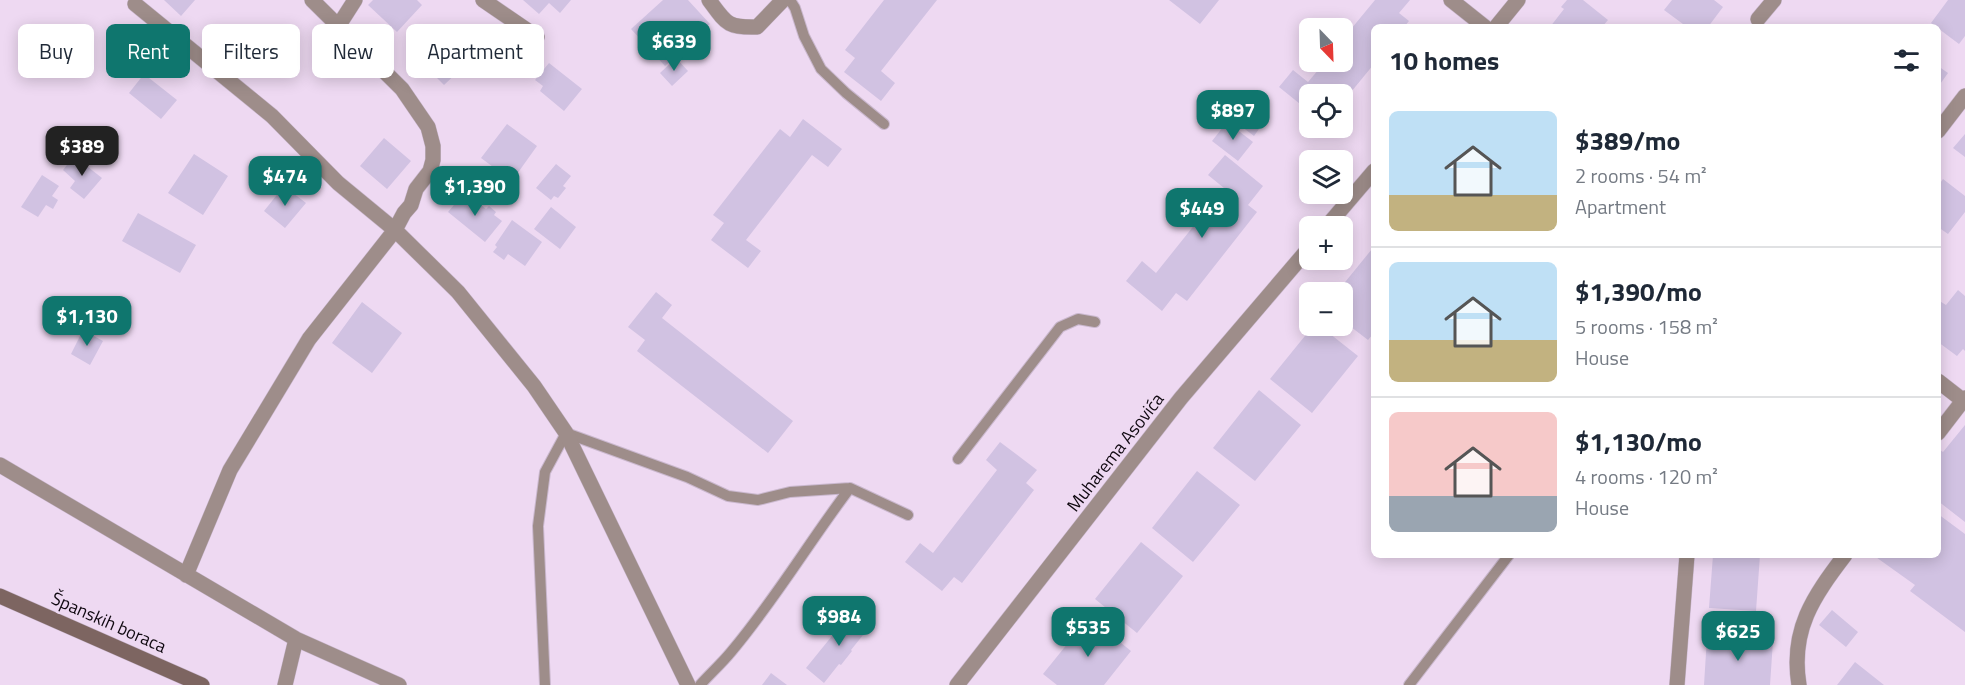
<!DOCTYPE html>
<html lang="en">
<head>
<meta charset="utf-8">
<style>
  body { margin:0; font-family:"Titillium Web",sans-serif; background:#f2f2f3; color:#1f2937; height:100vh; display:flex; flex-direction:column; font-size:22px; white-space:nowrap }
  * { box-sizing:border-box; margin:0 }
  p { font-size:20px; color:#747a83 }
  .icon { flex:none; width:33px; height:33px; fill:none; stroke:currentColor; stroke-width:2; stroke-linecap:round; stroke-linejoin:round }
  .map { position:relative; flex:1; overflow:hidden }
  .sheet { position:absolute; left:1371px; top:24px; width:570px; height:534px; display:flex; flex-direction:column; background:#fff; border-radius:9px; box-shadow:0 3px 15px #0003 }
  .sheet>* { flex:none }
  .guide { position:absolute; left:18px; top:24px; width:570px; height:54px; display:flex; gap:12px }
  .needle { width:39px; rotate:157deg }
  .controls { position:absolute; left:1299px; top:18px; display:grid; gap:12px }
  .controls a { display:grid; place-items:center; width:54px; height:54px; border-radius:9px; background:#fff; box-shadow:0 3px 15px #0003; font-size:30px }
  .price { position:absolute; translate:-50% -51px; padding:0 14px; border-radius:12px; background:#0f766e; color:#fff; font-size:20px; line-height:39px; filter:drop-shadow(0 2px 3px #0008) }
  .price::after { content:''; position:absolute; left:50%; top:36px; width:18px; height:14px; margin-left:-9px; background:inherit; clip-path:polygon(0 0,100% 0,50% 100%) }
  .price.active { background:#222; color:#fff }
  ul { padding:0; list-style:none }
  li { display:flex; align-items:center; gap:18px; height:150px; padding:0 18px }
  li+li { border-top:2px solid #e0e1e3 }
  li span { display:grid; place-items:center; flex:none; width:168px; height:120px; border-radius:9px; color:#555 }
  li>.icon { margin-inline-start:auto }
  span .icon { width:72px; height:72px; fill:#fffc; stroke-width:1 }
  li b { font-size:26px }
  h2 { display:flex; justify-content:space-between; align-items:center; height:72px; padding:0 18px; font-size:26px }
  .tag { padding:0 21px; border-radius:9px; background:#fff; box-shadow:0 3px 15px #0003; font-size:21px; line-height:54px }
  .tag.active { background:#0f766e; color:#fff }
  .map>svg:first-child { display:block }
  .building { fill:#d1c2e2 }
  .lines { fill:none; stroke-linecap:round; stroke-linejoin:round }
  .service-casing { stroke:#cab8ce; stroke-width:12 }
  .minor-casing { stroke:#cab8ce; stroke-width:16 }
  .secondary-casing { stroke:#cab8ce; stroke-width:16 }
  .service { stroke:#9e8d8a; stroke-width:10 }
  .minor { stroke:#9e8d8a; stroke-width:15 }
  .secondary { stroke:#7d6561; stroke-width:15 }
  .labels { text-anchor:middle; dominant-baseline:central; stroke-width:5; stroke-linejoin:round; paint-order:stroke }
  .street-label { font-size:18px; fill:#100911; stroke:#eed9f2 }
</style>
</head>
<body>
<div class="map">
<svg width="1965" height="685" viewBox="0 0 1965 685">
  <rect width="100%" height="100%" fill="#eed9f2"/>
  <path class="building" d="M164,0h31l-14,16z
    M373,0h44l5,5 -25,27 -29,-27z
    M523,0h48l-11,13 -11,-10 -10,11z
    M663,0h25l22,24 -45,42 -34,-37z
    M884,0h53l-56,71 14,12 -14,18 -37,-29 11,-14 -10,-8z
    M1169,0h50l-19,24z
    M1375,0h35l-11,13 10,8 -5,6h-30v37l-32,39v-9h-32v18l-31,-25 14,-17 15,12 17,-20h17v-22z
    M1567,0h16l25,20 -6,7h-52l14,-18 -3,-2z
    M1672,0h42l9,7 -15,20h-21l-23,-17z
    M1948,0h17v36l-6,8 -28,-21z
    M467,39l19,21 -15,13 -7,-7 -20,19 -8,-8 21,-20 -4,-4z
    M676,58l12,13 -16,15 -12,-13z
    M549,63l33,26 -18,22 -24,-20 3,-5 -8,-6z
    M1938,66l10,7 -10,14z
    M144,74l33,26 -16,19 -32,-26z
    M1252,103l9,7 -2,3 7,6 -12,17 -17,-13z
    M803,119l39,30 -14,18 -16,-12 -66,85 15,11 -13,17 -37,-28 13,-17 -11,-8 67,-86 10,8z
    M1227,122l26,20 -15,19 -26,-20z
    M507,124l30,22 -25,35 -31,-23z
    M1965,134v23l-12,-9z
    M384,138l27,23 -24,28 -27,-23z
    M194,154l34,22 -25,39 -35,-22z
    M1225,155l38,31 -15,19 9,7 -70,89 -11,-8 -14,18 -36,-30 16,-20 14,12 68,-85 -16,-13z
    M74,156l28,22 -18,21 -14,-11 5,-7 -12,-11z
    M556,164l15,12 -8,10 3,2 -8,10 -4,-2 -3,4 -15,-12z
    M42,175l17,11 -7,10 6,4 -5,9 -7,-4 -8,12 -17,-10z
    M1943,179l22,17v16l-17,22 -10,-7v-41z
    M284,186l22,17 -21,25 -21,-17z
    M465,192l21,17 3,-3 7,6 -2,3 8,6 -17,21 -37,-30z
    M551,207l25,20 -16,22 -26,-20z
    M138,213l58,32 -16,28 -58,-32z
    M512,220l30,22 -17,24 -17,-12 -4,6 -11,-8 4,-5 -2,-2z
    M1372,249l2,2v82l-6,7 -26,-20v-28h-5z
    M1958,290l7,6v55l-2,-2 -6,7 -19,-14v-42l8,5z
    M656,292l16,13 -10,13 131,103 -25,32 -131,-102 8,-11 -17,-13z
    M362,302l40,31 -30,40 -40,-30z
    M1313,326h7l38,30 -46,57 -42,-34z
    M83,330l20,11 -13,24 -19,-11z
    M1259,390l42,35 -46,56 -42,-33z
    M1965,425v97l-27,-21 2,-10 -2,-2v-37l2,-2 3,2z
    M1000,442l37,28 -11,13 8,7 -72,93 -8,-6 -12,14 -37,-29 15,-19 13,10 64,-83 -11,-10z
    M1197,471l43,34 -47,57 -41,-34z
    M1938,514l27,20v98l-55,-41 5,-6 -42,-30h65z
    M1141,542l42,34 -46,57 -42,-34z
    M1713,555h47l-4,56 -47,-3z
    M853,610l18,15 -20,25 1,1 -11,14 -2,-1 -15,19 -18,-15z
    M1832,610l26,22 -12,15 -27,-22z
    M1089,617l42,34 -27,34h-47l-14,-11z
    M1707,637l66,4 -3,44h-66z
    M1855,662l29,23h-47z
    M771,673l16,12h-25z"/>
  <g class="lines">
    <g class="service-casing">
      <path id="service" d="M790,0l5,8 9,28 17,33 25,24 38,31
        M958,459l102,-132 18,-8 17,3
        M545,685l-7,-159 7,-54 21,-39 121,44 41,19 30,4 32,-8 60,-4 58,27
        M700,685c10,-11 22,-22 31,-33 44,-52 78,-110 119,-164
        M1409,685l100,-130"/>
    </g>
    <g class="minor-casing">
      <path id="minor" d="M312,0l90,89 26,38 5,19v14l-3,11 -14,18 -5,16 -7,8 -9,17 63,62 76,94 32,47 122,252
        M483,0l54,37
        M709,0c17,23 18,28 48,27l26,-27
        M1451,0l34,27
        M135,4l137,112 66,67 57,47 -86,109 -79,131 -44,105
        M1758,19l16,-19
        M339,25l16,-25
        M1496,27l22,-27
        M1938,131l27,-35
        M1327,226l47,-55
        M1938,381l27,21
        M1938,433l27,-35
        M0,465l296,174 103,46
        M285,685l11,-46
        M957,685l224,-287 129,-151
        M1677,685l10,-130
        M1799,685c-9,-55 14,-88 46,-130"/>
    </g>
    <g class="secondary-casing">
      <path id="secondary" d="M0,596l202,89"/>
    </g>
    <use href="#service" class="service"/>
    <use href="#minor" class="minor"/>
    <use href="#secondary" class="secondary"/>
  </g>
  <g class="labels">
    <g class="street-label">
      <text transform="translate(1115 452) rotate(-52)">Muharema Asovića</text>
      <text transform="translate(109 622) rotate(24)">Španskih boraca</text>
    </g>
  </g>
</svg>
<div class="controls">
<a><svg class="needle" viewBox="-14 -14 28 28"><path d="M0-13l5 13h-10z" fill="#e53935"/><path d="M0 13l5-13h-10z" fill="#747a83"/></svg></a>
<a><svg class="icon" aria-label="locate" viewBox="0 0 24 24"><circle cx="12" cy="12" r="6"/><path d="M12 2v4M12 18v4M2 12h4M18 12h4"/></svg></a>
<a><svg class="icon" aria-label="layers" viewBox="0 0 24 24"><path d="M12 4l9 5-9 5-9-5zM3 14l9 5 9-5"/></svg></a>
<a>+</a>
<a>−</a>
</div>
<b class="price" style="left:674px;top:72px">$639</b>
<b class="price" style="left:1233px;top:141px">$897</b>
<b class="price active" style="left:82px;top:177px">$389</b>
<b class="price" style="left:285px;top:207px">$474</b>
<b class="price" style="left:475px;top:217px">$1,390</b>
<b class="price" style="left:1202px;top:239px">$449</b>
<b class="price" style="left:87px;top:347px">$1,130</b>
<b class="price" style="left:839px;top:647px">$984</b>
<b class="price" style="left:1088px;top:658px">$535</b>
<b class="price" style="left:1738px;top:662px">$625</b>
<div class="guide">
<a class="tag">Buy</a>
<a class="tag active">Rent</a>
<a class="tag">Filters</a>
<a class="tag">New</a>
<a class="tag">Apartment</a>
</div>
<section class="sheet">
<h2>10 homes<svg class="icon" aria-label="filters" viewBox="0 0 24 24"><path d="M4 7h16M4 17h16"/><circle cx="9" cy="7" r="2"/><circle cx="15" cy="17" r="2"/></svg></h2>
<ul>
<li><span style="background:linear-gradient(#bfe0f5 70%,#c2b280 0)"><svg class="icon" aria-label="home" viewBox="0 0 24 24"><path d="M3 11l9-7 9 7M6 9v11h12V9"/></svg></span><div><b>$389/mo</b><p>2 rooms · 54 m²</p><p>Apartment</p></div></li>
<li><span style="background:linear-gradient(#bfe0f5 65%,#c2b280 0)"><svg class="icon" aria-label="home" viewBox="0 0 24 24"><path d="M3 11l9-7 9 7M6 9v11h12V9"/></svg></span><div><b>$1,390/mo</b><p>5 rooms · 158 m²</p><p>House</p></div></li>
<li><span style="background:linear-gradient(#f6c9c9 70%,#9aa5b1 0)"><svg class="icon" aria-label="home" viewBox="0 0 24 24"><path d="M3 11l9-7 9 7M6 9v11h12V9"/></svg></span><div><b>$1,130/mo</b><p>4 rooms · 120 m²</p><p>House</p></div></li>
</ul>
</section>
</div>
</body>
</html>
